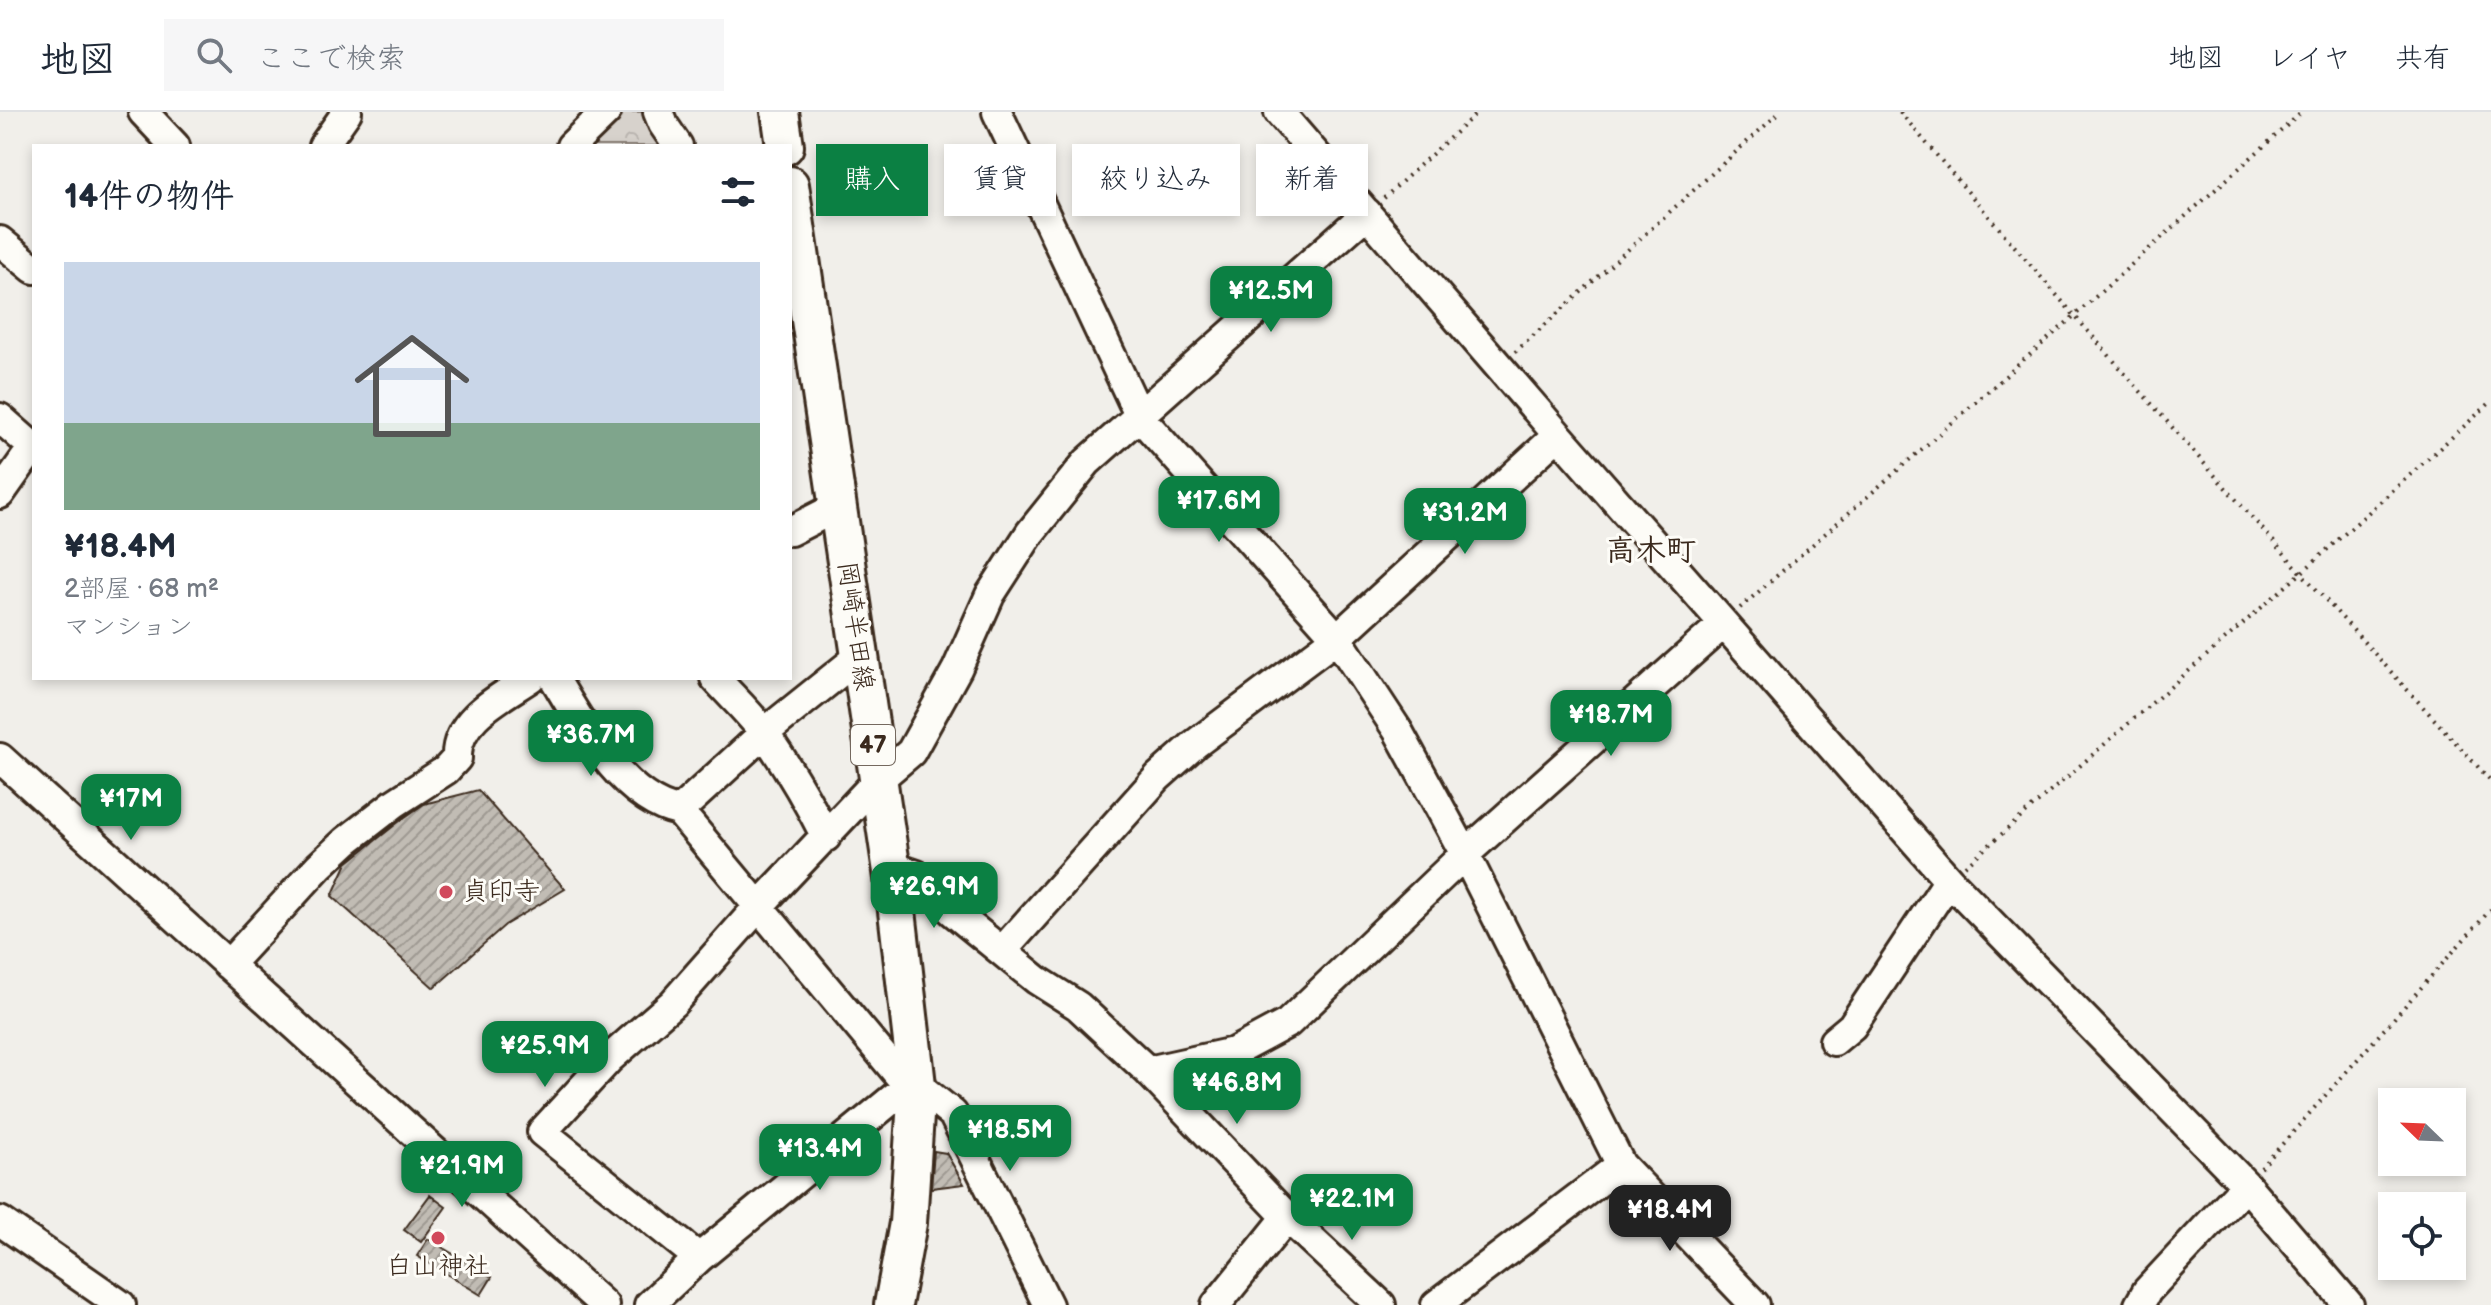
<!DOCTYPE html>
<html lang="ja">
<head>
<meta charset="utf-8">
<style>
  body { margin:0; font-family:"Balsamiq Sans","Klee One",sans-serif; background:#f6f6f7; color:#1f2937; height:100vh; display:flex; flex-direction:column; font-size:30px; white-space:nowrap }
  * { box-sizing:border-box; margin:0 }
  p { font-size:26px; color:#747a83 }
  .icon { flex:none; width:44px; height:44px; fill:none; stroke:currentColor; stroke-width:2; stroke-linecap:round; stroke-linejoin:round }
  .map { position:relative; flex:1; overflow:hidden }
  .sheet { position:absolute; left:32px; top:32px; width:760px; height:536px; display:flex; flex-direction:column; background:#fff; border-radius:0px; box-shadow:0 4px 12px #0003 }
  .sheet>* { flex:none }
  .hud { position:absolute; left:816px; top:32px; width:760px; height:72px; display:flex; gap:16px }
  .needle { width:52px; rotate:293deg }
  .tools { position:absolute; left:2378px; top:976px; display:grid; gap:16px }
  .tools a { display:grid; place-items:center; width:88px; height:88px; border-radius:0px; background:#fff; box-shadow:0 4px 12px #0003; font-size:40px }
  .price { position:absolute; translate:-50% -68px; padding:0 18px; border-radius:16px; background:#0b8043; color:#fff; font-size:26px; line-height:52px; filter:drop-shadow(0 2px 4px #0008) }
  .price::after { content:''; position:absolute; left:50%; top:48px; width:24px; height:18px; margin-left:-12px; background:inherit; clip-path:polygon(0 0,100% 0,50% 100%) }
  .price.selected { background:#222; color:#fff }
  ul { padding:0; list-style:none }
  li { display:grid; align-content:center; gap:16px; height:424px; padding:0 32px }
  li span { display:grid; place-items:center; height:248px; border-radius:0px; color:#555 }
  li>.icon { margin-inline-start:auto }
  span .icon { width:144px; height:144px; fill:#fffc; stroke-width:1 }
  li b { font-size:34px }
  h2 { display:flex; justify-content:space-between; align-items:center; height:96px; padding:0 32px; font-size:34px }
  .pill { padding:0 28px; border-radius:0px; background:#fff; box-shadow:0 4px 12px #0003; font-size:28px; line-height:72px }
  .pill.selected { background:#0b8043; color:#fff }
  header { display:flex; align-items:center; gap:48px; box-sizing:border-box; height:112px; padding:0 40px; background:#fff; border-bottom:2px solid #e0e1e3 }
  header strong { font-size:38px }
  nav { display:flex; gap:44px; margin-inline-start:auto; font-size:28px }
  .search { width:560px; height:72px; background:#f6f6f7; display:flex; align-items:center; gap:20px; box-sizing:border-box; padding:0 28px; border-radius:0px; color:#747a83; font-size:30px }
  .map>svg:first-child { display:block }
  .park { fill:url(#park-crowns); stroke:#897e75; stroke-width:2 }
  .building { fill:url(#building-hatch); stroke:#3b2a1e; stroke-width:2 }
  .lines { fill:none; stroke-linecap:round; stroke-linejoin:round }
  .minor-casing { stroke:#3b2a1e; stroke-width:34 }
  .major-casing { stroke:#3b2a1e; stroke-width:42 }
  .path { stroke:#3b2a1e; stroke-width:4; stroke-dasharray:2 6; stroke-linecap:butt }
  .minor { stroke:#fdfcf7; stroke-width:28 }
  .major { stroke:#fdfcf7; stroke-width:36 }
  .poi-dot { fill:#d1495b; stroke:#fdfcf7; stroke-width:3 }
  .labels { text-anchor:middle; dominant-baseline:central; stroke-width:6; stroke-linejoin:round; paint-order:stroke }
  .shield { fill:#fdfcf7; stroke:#75695f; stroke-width:2 }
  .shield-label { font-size:24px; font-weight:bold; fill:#3b2a1e }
  .street-label { font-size:26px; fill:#3b2a1e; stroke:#fdfcf7 }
  .poi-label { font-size:26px; fill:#3b2a1e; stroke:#fdfcf7; text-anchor:start }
  .quarter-label { font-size:30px; font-weight:bold; fill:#3b2a1e; stroke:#fdfcf7 }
</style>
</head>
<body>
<header>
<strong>地図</strong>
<div class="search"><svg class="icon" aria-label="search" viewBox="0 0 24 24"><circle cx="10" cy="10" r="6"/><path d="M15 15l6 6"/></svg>ここで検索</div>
<nav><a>地図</a><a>レイヤ</a><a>共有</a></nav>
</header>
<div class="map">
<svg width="2491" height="1193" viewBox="0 0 2491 1193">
  <defs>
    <pattern id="park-crowns" width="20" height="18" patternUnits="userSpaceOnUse" patternTransform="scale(2)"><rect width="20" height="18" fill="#d7d2cc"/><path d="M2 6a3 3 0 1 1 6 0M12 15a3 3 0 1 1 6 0" fill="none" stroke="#b9b4af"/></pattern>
    <pattern id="building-hatch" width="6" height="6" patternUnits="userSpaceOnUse" patternTransform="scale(2)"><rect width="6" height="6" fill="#c1bcb4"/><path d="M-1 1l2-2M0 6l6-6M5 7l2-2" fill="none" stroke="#9e9992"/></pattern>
  </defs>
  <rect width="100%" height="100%" fill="#f1efea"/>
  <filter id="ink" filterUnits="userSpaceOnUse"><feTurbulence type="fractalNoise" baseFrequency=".0125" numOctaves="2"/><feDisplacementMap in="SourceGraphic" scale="16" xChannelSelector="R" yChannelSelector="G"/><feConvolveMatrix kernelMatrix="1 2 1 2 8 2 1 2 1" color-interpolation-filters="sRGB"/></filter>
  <g filter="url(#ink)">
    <path class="park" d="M619,0h28l25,34h-87z"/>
    <path class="building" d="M478,678l87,99 -60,36 -71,63 -102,-92 15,-33 58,-46 19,-13z
      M934,1039l12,2 18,31 -33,4z
      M430,1083l16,12 -25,35 -17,-12z
      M428,1127l64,38 -11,18 -64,-39z"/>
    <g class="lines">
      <g class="minor-casing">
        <path id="minor" d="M143,0l32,34
          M658,0l5,12 15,22
          M997,0l143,305 197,221 61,93 67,123 156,311 134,140
          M1279,0l279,323 391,445 297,305 103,120
          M323,34l24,-34
          M571,34l35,-34
          M0,129l34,28
          M0,306l34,30
          M0,382l34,-48
          M790,419l47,-24
          M554,566c28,46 68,122 125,133l229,275
          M715,566c16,18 36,36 50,56 23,33 43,67 61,103
          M0,646l604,547
          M679,699l85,-78 96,-77
          M891,754l26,9 35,36 85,69 41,26 70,65 139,146 94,88
          M1003,838l155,-173 37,-33 142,-106 221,-203
          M228,853l91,-99 27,-25 49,-38 51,-33 11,-12c-2,-39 45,-61 73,-80
          M1834,929l18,-15 97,-146
          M1148,959l86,-19 54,-29 177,-169 258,-230
          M0,1109l121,84
          M699,1146l-157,-126 67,-73 64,-56 85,-96 120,-127 33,-28 46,-83 33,-74 40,-62 57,-71 280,-249
          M649,1193l50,-47 209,-172 9,-1 36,29 95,191
          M1216,1193l71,-88
          M1436,1193l185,-140
          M2139,1193l8,-14 99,-106"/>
      </g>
      <g class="major-casing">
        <path id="major" d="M780,0l5,34
          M790,73l104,700 23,200 -9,138 -15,82"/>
      </g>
      <path class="path" d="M1900,0c192,227 389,450 591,669
        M1384,86l94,-86
        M1515,240l265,-240
        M1740,496l333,-291 229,-205
        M1965,754l335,-292 191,-172
        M2261,1056l230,-259"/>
      <use href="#minor" class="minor"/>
      <use href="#major" class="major"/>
    </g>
  </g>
  <g class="poi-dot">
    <circle cx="446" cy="780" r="8"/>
    <circle cx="438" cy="1126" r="8"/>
  </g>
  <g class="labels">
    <rect class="shield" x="851" y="613" width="44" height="40" rx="6"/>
    <g class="shield-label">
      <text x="873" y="633">47</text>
    </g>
    <g class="street-label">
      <text transform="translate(855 514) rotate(82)">岡崎半田線</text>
    </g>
    <g class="poi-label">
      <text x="462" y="780">貞印寺</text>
      <text x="438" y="1154" text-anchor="middle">白山神社</text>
    </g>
    <g class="quarter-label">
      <text x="1651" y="439">高木町</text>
    </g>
  </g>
</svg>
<div class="tools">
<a><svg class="needle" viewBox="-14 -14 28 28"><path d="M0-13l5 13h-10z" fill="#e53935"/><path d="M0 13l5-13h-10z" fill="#747a83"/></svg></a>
<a><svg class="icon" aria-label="locate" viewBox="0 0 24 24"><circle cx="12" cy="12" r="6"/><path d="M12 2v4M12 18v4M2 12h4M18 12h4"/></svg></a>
</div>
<b class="price" style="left:1271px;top:222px">¥12.5M</b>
<b class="price" style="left:1219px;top:432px">¥17.6M</b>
<b class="price" style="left:1465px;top:444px">¥31.2M</b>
<b class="price" style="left:1611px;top:646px">¥18.7M</b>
<b class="price" style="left:591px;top:666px">¥36.7M</b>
<b class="price" style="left:131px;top:730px">¥17M</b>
<b class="price" style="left:934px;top:818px">¥26.9M</b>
<b class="price" style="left:545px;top:977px">¥25.9M</b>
<b class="price" style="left:1237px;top:1014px">¥46.8M</b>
<b class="price" style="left:1010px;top:1061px">¥18.5M</b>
<b class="price" style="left:820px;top:1080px">¥13.4M</b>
<b class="price" style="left:462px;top:1097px">¥21.9M</b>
<b class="price" style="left:1352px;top:1130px">¥22.1M</b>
<b class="price selected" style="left:1670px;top:1141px">¥18.4M</b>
<div class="hud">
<a class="pill selected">購入</a>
<a class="pill">賃貸</a>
<a class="pill">絞り込み</a>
<a class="pill">新着</a>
</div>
<section class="sheet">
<h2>14件の物件<svg class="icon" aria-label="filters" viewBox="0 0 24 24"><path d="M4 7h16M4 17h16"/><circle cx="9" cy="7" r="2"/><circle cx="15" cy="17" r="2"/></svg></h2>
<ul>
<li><span style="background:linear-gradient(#c9d6e8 65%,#7fa58c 0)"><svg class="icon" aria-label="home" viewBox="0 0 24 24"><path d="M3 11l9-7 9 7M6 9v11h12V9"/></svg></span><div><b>¥18.4M</b><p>2部屋 · 68 m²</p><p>マンション</p></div></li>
</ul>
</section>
</div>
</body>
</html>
